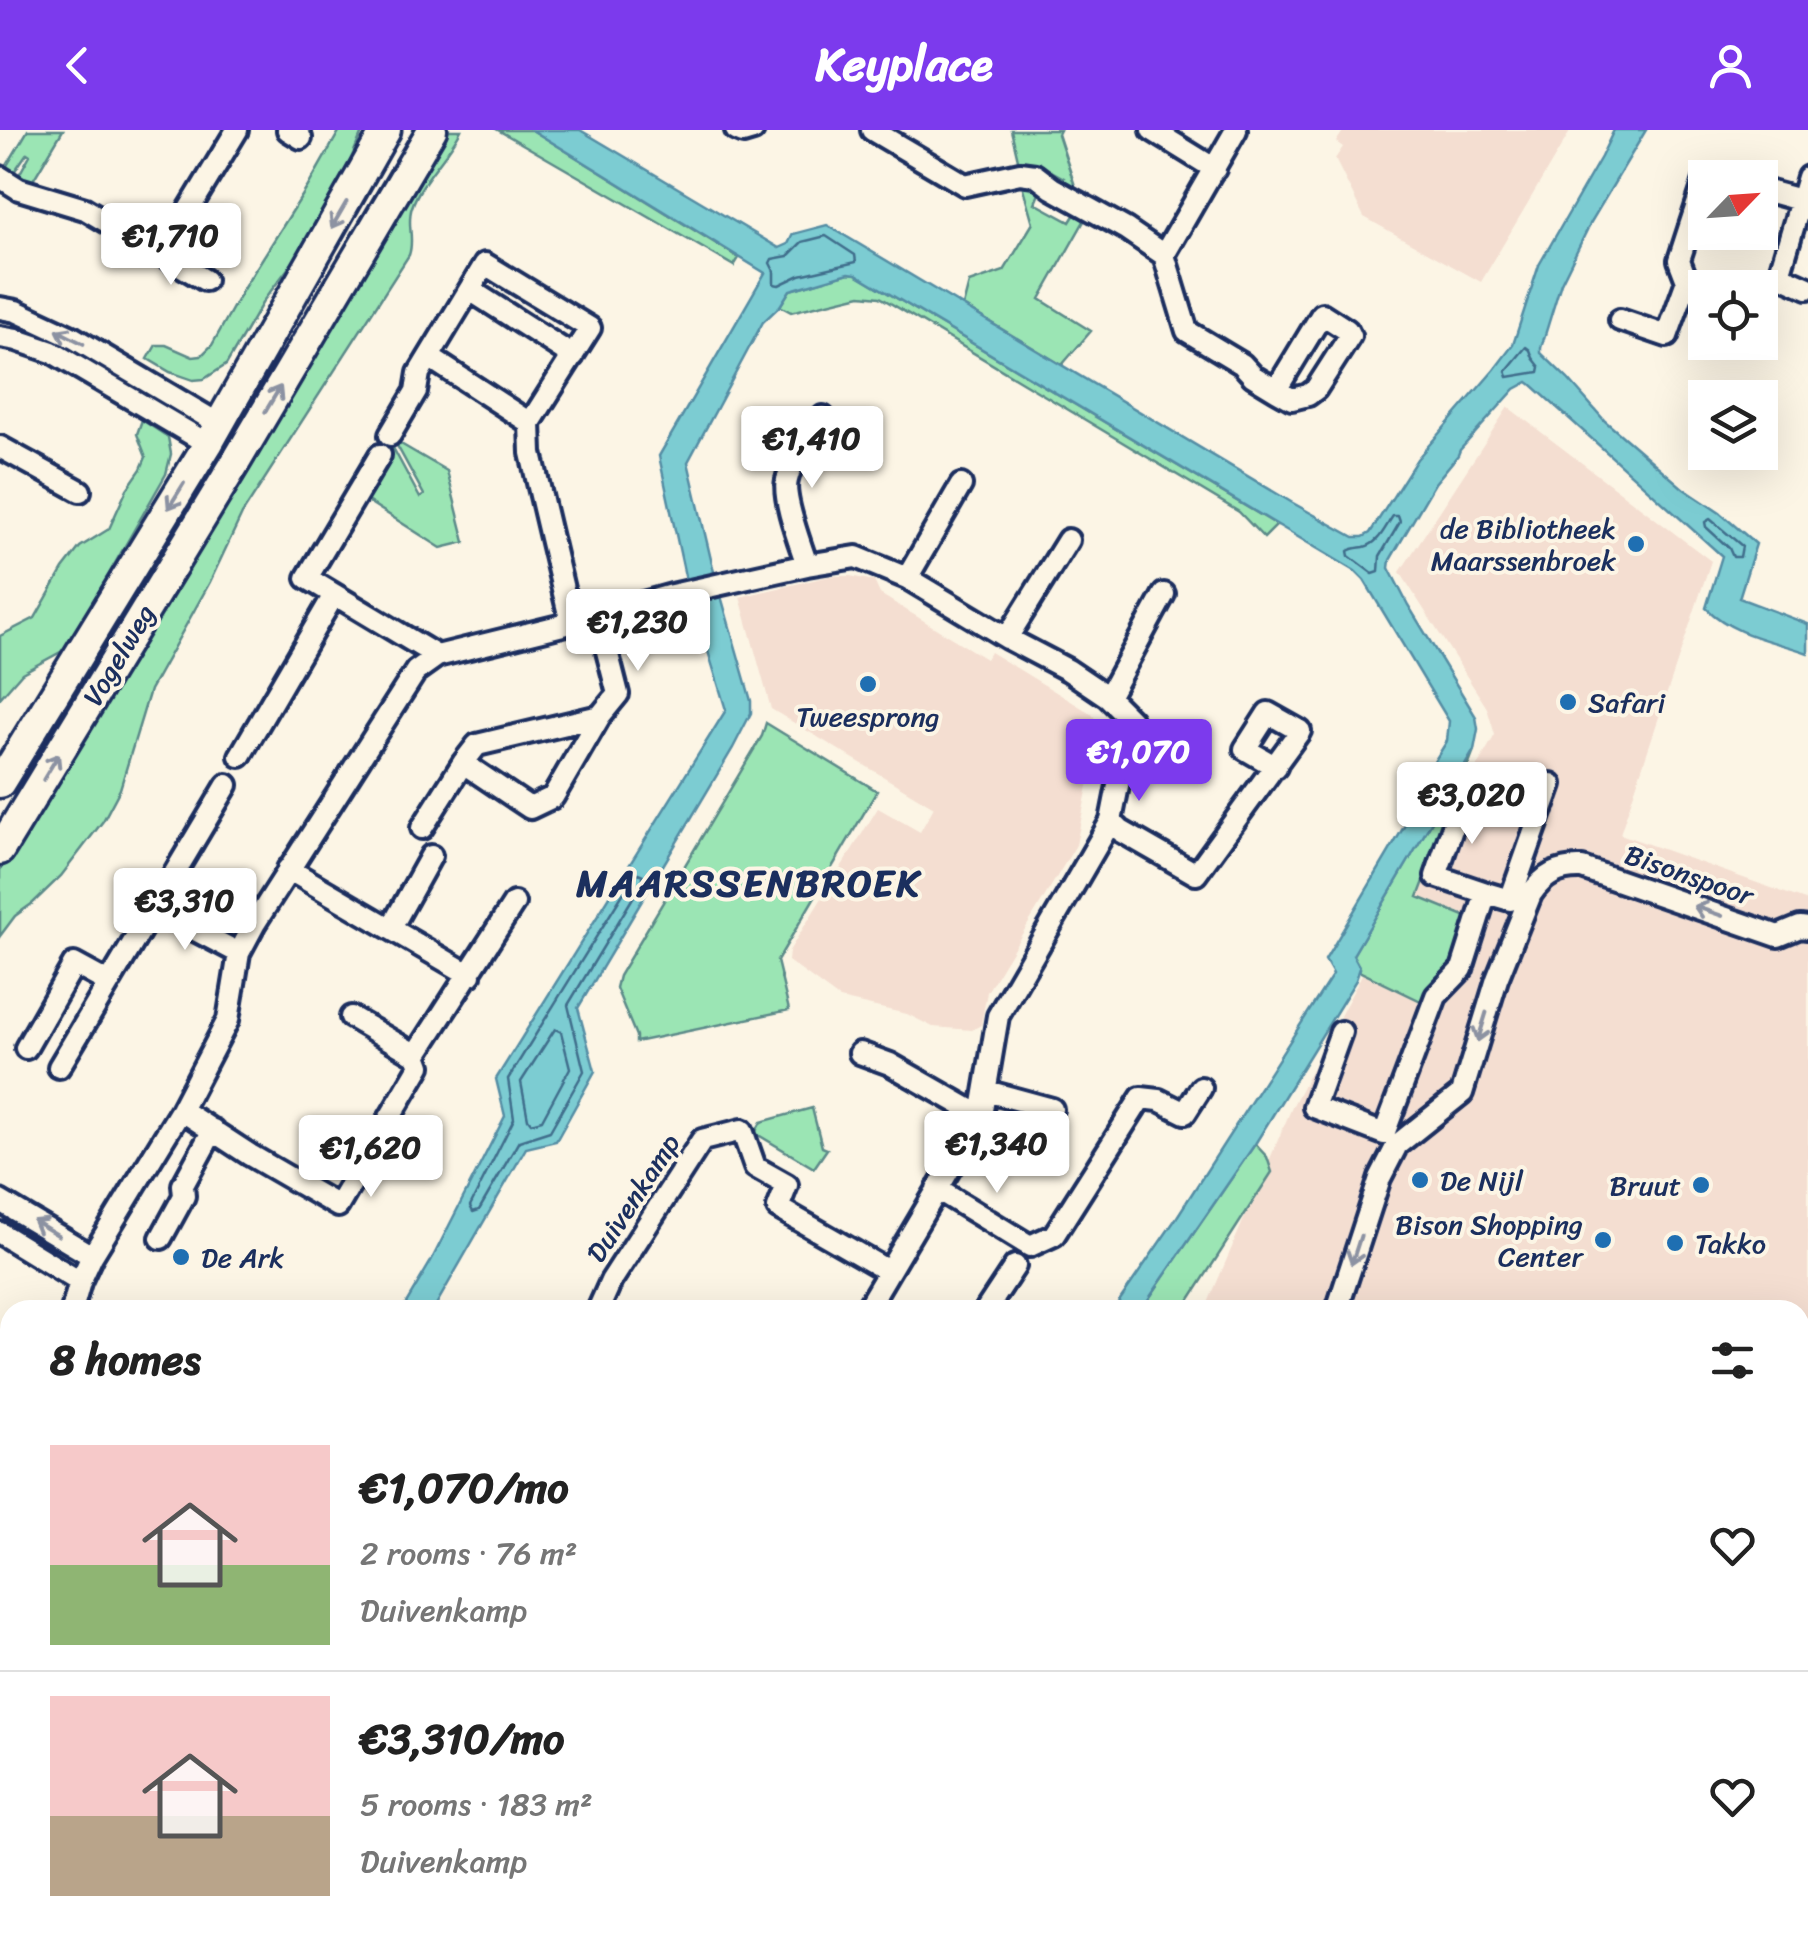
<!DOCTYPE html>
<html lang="en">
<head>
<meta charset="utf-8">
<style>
  body { margin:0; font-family:Sriracha,sans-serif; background:#f6f6f6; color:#222; height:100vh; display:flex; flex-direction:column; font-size:38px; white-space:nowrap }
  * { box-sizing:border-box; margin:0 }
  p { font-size:32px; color:#767676 }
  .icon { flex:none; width:55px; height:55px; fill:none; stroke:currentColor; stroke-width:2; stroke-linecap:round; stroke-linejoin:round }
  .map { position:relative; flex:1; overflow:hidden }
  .sheet { position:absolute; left:0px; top:1170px; width:1810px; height:642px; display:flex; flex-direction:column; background:#fff; border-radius:30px 30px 0 0; box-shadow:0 10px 40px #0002 }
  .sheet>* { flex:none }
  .needle { width:65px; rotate:65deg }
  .controls { position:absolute; left:1688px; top:30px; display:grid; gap:20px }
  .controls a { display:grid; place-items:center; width:90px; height:90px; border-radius:0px; background:#fff; box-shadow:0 10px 40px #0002; font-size:50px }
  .price { position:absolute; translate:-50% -85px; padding:0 22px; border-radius:10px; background:#fff; color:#222; font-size:32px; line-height:65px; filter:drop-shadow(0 2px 5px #0008) }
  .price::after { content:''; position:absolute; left:50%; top:60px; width:30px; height:22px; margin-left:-15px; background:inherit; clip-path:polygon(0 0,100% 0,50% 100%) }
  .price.active { background:#7c3aed; color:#fff }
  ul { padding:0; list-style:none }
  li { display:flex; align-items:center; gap:30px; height:250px; padding:0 50px }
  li+li { border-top:2px solid #e0e0e0 }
  li span { display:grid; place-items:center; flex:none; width:280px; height:200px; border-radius:0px; color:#555 }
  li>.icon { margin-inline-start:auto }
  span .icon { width:120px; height:120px; fill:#fffc; stroke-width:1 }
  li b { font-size:42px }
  h2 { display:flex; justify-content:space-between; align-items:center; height:120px; padding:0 50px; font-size:42px }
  header { display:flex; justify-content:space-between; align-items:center; height:130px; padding:0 50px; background:#7c3aed; color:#fff; font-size:45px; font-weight:700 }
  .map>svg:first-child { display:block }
  .built { fill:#f4ded1 }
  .green { fill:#9be5b4; stroke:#5b8a89; stroke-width:2.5 }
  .water { fill:#7bccd2; stroke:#558da4; stroke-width:2.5 }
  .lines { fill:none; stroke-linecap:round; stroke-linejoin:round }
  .shore { stroke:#416e8c; stroke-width:2.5 }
  .street-casing { stroke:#1b2f5e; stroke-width:28 }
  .secondary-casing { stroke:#1b2f5e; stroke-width:35 }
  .street { stroke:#fcf5e5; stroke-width:20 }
  .secondary { stroke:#fcf5e5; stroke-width:28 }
  .oneway { stroke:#8c92a2 }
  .poi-dot { fill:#1f6fb2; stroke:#fcf5e5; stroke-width:4 }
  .labels { text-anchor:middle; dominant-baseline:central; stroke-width:8; stroke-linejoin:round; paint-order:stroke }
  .poi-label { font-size:28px; fill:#1b2f5e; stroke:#fcf5e5; text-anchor:start }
  .street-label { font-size:28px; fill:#1b2f5e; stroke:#fcf5e5 }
  .district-label { font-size:38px; font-weight:bold; letter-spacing:2.5px; fill:#1b2f5e; stroke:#fcf5e5 }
</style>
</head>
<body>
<header><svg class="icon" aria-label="back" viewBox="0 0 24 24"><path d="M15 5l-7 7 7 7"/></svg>Keyplace<svg class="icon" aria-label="person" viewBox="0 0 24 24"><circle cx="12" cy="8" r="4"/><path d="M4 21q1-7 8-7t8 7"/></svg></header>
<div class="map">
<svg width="1808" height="1812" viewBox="0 0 1808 1812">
  <rect width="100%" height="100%" fill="#fcf5e5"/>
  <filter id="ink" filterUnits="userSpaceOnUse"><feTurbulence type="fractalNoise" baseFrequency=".01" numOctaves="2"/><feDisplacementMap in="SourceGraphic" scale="20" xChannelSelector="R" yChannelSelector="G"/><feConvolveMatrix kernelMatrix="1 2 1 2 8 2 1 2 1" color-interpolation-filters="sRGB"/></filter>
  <g filter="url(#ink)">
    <path class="built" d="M1344,0h227l-90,152 -117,-65 -29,-58 8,-12 -7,-5z
      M1508,277l203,154 -91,273 188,67v876l-8,-3v-464h-595l88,-205 129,-244 73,-126 -8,-27 -87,-136z
      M830,446h20l24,5 6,13 106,65 4,-7 102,62 8,13 -24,118 -89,147 -6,33 -9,5 -39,-3 -26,-13 -67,-15 -52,-38 1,-10 89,-143 42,24 14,-25 -163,-98 -31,-112z"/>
    <path class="green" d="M28,0h35l-31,52 -13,-7 11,-20 -3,-2 -13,19 -8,-5z
      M340,0h23l-22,53 -35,62 -42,55 -38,65 -22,14 -11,1 -23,-8 -22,-13 8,-14h10l27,12 8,-1 11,-11 33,-59 62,-98z
      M438,0h23c-13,26 -41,52 -49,77 -6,17 3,31 -3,48l-167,259 -32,68 -60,108 -30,99 -17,32 -42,55 -28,27 -18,13 -15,20v-66l145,-241z
      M498,0h34l207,128 -5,8z
      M1011,0h49l-2,4 18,55 -14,-6 2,-5 -15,-8 -3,5 -26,-7z
      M1025,50l16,9 -6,14 35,19 8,-13 10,5 -48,85 51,32 -29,34 -99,-59 6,-23 35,-12 29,-48 -12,-42z
      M849,143l7,1 421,251 -13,13 -25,-26 -359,-215 -19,-2 -70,17 -11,-6 10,-16z
      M142,290l26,17 3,17 -5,20 -100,175 -44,24 -22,25v-62l35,-18 28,-49 17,-22 29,-18 18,-40 14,-20 5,-12 -9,-23z
      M394,310l53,31 18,71 -24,6 -80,-51 31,-51 28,52 4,-3z
      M766,593l111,68 -100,170 12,49 -153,32v-6l-20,-48 3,-12 143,-240z
      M1474,620l-56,147 49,20 -21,63 -23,22 -64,-31 1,-3 -8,-12z
      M812,978l10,39 5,2 -13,19 -59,-35 6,-11z
      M1255,1014l12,13 5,15 -89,138h-42z"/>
    <path class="water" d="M532,0h48l199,118 9,-4 5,-10 34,-9 464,277 63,35h9l7,-4 47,-74 77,-89 19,-25 26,-80 62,-108 13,-27h32l-55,92 -30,61 -20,65v5l27,26 37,42 79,68 36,24 36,31 -17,54 69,26v29c-37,-13 -73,-17 -102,-45l16,-52 -190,-171 -4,-3 -13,7 -55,61 -2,5 -23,28 -45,77 -1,8 19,37 68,112 2,12 -4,21 -121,205 7,13 -4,12 -101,164 -114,166h-28l62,-90 158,-246 -8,-14 96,-162 -7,-4 33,-53 2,-20 -85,-141 -9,-9 -499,-297 -7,-1 -59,17 -10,16 -17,16 -75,140 25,106 38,133v12l-18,35 -155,260 17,63 -39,70 -30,7 -93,162h-31l28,-47 75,-147 -9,-37 230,-369 -41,-134 -26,-120 106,-183z"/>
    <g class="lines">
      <path class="shore" d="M826,106l29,19 1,7 -56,13 -21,10 -5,-1v-13l-4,-8 2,-4 16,-3 14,-14z
        M1526,217l4,3 3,8 7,9 -1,5 -31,5 -2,-6z
        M1393,386h5l2,6 -20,34 -1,16 -6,2 -24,-18 -1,-5c5,-3 10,-3 16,-4 15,-3 21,-20 29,-31z
        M1710,389l32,27 -2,11h-7l-4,-9 -23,-21 -1,-5z
        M638,743l5,2v6l-75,124 16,66 -34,60 -31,10 -40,69 -6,2 -3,-6 44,-87 -6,-40 126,-203z
        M555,899l6,3 9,36 -28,52 -11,3 -3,-4 -7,-37z"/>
      <g class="street-casing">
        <path id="street" d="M288,0l13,8
          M736,0l7,3 10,-3
          M872,0l93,55 55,-12 15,2 17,13 74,41 38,26 23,76 55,33 11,12 23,14 46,-76 25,16 3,6 -34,53 -8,6 -16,4 -16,-9
          M1152,0l63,39
          M0,47l19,12 66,20 120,71
          M1808,47l-29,98 29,13
          M1760,59l40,11
          M162,124l75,-124
          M1164,125l72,-125
          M470,160l103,66
          M0,178l16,3 58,27 145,86
          M1620,190l47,16 20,-55 -8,-21 26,-80
          M0,207l17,3 35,12 156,92
          M429,227l101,66
          M390,305l26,-44 3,-18 66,-109 105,64 -60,95 1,30 40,170
          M0,317l80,44
          M380,325l-73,123 130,78
          M807,435c-6,-19 -25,-67 -20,-85 5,-23 24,-44 36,-63
          M907,448l54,-93
          M1007,508l61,-98
          M1108,567l56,-103
          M240,626l94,-161
          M463,633l67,45 23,-11 47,-81 18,-22 -20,-78
          M1462,670l-26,76 50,17
          M1111,691l10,10 75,43 104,-143 -32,-18 -23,36 31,18
          M422,698l41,-65 14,-18 123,-29
          M288,739l182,106
          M153,778l86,45
          M391,798l40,-72
          M351,887l65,38
          M1341,902l-27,75 70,27 52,-138 26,-27 24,-76 24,7 41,-116
          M26,918l48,-84 35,19
          M860,923l30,11 91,52
          M59,937l168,-282
          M986,961l66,18
          M181,980l69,45 88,51 82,-140 -4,-11 98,-152
          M937,1059l93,57 24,-11 87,-137 18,2 26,13 16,-25
          M0,1071l92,55
          M0,1103l80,49
          M161,1108l23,-42 -1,-11 30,-55
          M72,1180l8,-28 12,-26 89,-146 47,-90 11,-67 16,-30 161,-252 21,-15 134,-33 101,-28 135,-30 49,-8 51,21 100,60 61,32 40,27 23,23 -20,101 -113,195 -17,100 -115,194
          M598,1180l13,-29 91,-141 40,-10 13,37 32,18 -9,23 110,63
          M986,1180l29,-44
          M1337,1180l43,-132 17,-33 65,-52 35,-114 34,-85c13,-19 28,-27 51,-26l196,68 22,-9 8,1
          M0,1228l10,6
          M10,1405l-4,28 4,7
          M1800,1457l8,3
          M0,1611l10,-18
          M413,1802l14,10
          M1189,1802l15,10
          M1387,1802l16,10
          M1658,1802l16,10
          M94,1804l9,8
          M155,1812l5,-10
          M333,1812l6,-10
          M1245,1812l5,-10
          M1492,1812l5,-10"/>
      </g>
      <g class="secondary-casing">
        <path id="secondary" d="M0,653l208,-339 178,-314
          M0,720l237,-390 195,-330
          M1800,1684l8,3
          M775,1812l7,-10
          M844,1812l4,-10"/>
      </g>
      <use href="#street" class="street"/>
      <use href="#secondary" class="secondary"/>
    </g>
    <defs><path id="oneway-shaft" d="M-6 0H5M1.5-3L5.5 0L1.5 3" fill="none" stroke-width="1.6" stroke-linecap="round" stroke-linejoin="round" transform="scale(2.5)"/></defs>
    <g class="oneway">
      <use href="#oneway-shaft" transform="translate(339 85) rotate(120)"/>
      <use href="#oneway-shaft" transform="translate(70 207) rotate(-153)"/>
      <use href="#oneway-shaft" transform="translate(273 269) rotate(-59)"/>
      <use href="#oneway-shaft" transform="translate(176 366) rotate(122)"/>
      <use href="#oneway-shaft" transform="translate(51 637) rotate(-59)"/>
      <use href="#oneway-shaft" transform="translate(1708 781) rotate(-161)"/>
      <use href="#oneway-shaft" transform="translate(1482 897) rotate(107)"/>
      <use href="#oneway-shaft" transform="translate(46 1098) rotate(-149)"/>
      <use href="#oneway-shaft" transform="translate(1356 1120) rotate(108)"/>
    </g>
  </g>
  <g class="poi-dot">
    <circle cx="1636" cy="414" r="10"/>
    <circle cx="868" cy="554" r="10"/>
    <circle cx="1568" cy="572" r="10"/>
    <circle cx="1420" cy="1050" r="10"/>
    <circle cx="1701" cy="1055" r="10"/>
    <circle cx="1603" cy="1110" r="10"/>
    <circle cx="1675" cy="1113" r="10"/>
    <circle cx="181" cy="1127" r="10"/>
  </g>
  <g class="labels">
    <g class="poi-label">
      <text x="1616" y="398" text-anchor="end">de Bibliotheek<tspan x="1616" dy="32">Maarssenbroek</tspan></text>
      <text x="1588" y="572">Safari</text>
      <text x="868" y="586" text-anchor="middle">Tweesprong</text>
      <text x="1440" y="1050">De Nijl</text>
      <text x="1681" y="1055" text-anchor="end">Bruut</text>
      <text x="1583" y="1094" text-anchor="end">Bison Shopping<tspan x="1583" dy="32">Center</tspan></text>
      <text x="1695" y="1113">Takko</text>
      <text x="201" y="1127">De Ark</text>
    </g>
    <g class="street-label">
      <text transform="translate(119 525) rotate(-59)">Vogelweg</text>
      <text transform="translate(1689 745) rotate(19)">Bisonspoor</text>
      <text transform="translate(633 1068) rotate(-57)">Duivenkamp</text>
    </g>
    <g class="district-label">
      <text x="749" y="753">MAARSSENBROEK</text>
    </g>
  </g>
</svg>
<div class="controls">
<a><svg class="needle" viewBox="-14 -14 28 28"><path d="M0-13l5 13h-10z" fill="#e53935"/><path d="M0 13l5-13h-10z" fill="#767676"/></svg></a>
<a><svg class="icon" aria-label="locate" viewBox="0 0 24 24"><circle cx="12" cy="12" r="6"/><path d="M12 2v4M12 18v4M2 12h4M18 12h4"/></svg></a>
<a><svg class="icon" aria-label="layers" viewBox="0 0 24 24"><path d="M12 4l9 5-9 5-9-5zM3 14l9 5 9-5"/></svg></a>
</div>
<b class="price" style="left:171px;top:158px">€1,710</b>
<b class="price" style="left:812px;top:361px">€1,410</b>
<b class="price" style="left:638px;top:544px">€1,230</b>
<b class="price active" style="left:1139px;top:674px">€1,070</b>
<b class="price" style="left:1472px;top:717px">€3,020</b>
<b class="price" style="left:185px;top:823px">€3,310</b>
<b class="price" style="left:997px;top:1066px">€1,340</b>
<b class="price" style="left:371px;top:1070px">€1,620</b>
<section class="sheet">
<h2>8 homes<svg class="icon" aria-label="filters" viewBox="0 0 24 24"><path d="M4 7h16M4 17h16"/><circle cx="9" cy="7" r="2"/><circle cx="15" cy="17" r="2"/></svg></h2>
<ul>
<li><span style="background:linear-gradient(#f6c9c9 60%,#8fb573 0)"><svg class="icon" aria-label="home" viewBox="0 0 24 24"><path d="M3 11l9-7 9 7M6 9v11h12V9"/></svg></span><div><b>€1,070/mo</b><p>2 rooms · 76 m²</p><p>Duivenkamp</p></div><svg class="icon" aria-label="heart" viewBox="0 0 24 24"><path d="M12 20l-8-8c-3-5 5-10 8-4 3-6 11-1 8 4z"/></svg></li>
<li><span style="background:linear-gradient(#f6c9c9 60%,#b9a48a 0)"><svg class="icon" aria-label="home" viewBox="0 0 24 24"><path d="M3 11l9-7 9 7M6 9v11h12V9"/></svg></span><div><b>€3,310/mo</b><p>5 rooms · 183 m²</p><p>Duivenkamp</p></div><svg class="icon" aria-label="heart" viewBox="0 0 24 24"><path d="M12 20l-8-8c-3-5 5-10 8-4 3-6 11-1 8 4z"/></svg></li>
</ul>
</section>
</div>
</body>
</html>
